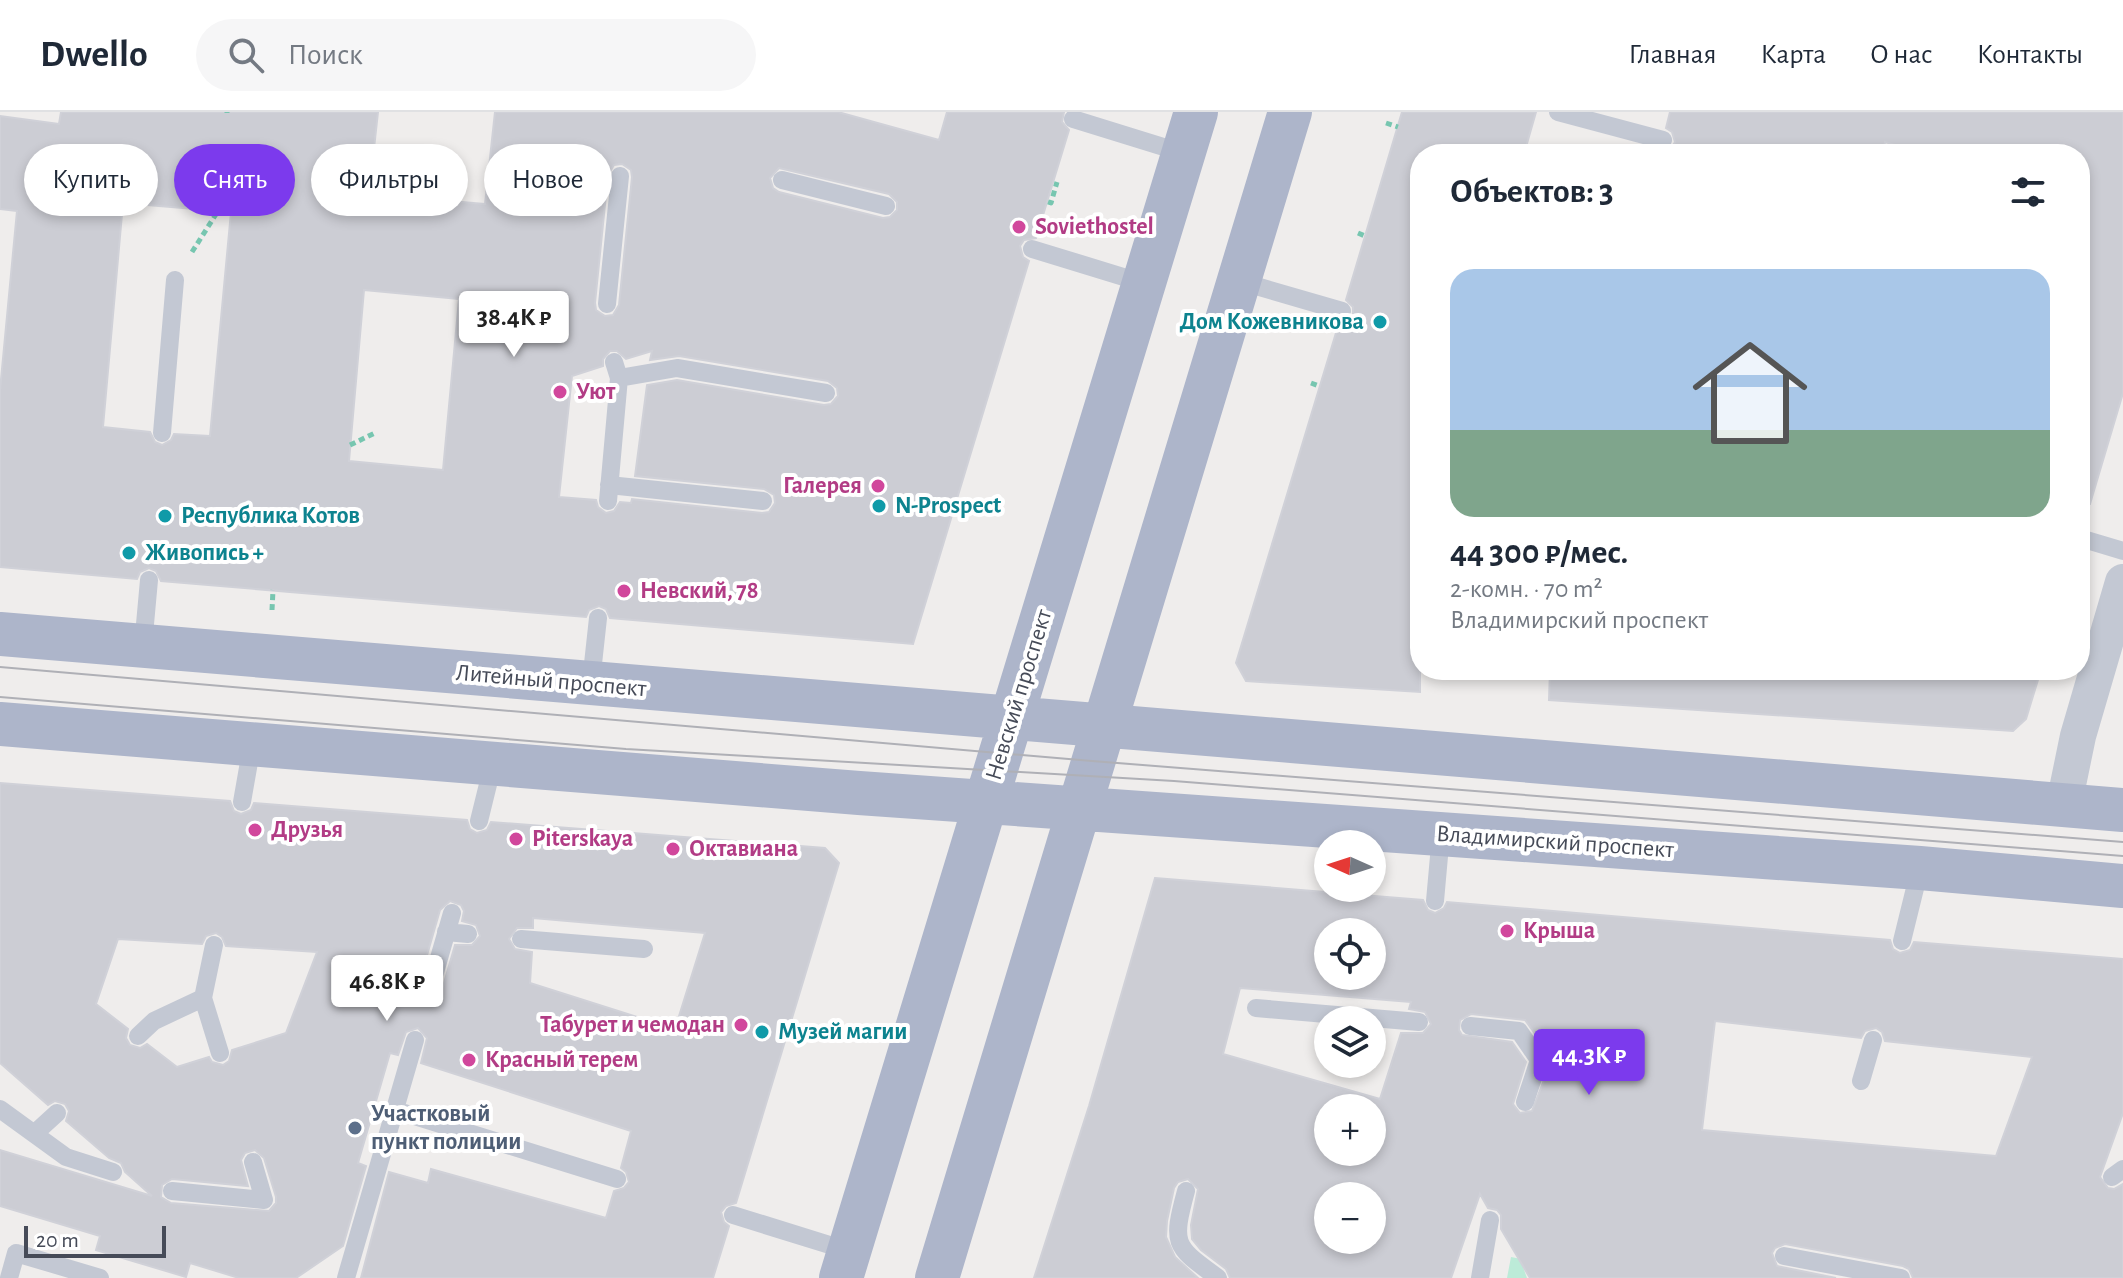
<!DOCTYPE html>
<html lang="ru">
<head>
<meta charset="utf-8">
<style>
  body { margin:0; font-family:"Alegreya Sans",sans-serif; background:#f6f6f7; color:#1f2937; height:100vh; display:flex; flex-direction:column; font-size:30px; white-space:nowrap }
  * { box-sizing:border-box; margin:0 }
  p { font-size:26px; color:#747a83 }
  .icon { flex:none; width:44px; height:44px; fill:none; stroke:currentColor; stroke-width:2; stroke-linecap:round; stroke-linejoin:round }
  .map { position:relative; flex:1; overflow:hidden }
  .panel { position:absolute; left:1410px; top:32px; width:680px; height:536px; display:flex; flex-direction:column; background:#fff; border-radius:32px; box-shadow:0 4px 12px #0003 }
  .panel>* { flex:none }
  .banner { position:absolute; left:24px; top:32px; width:760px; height:72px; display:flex; gap:16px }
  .needle { width:52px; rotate:273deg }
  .buttons { position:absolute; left:1314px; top:718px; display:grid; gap:16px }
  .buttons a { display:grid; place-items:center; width:72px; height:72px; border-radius:50%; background:#fff; box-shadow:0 4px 12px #0003; font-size:40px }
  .scale { position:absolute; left:24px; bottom:20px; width:142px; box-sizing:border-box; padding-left:8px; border:4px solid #464b58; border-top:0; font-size:22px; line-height:28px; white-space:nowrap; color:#464b58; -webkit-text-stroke:6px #fff; paint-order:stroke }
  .price { position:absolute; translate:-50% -68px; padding:0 18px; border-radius:8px; background:#fff; color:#222; font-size:26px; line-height:52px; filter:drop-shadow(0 2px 4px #0008) }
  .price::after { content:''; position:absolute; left:50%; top:48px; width:24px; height:18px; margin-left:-12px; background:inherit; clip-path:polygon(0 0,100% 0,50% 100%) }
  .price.active { background:#7c3aed; color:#fff }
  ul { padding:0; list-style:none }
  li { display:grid; align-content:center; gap:16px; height:424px; padding:0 40px }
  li+li { border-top:2px solid #e0e1e3 }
  li span { display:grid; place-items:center; height:248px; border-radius:24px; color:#555 }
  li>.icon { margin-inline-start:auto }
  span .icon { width:144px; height:144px; fill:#fffc; stroke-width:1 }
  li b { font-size:34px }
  h2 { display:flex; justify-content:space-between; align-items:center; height:96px; padding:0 40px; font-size:34px }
  .tag { padding:0 28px; border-radius:36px; background:#fff; box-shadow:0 4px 12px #0003; font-size:28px; line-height:72px }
  .tag.active { background:#7c3aed; color:#fff }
  header { display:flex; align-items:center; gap:48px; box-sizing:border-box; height:112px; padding:0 40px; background:#fff; border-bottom:2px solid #e0e1e3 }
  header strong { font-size:38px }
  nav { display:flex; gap:44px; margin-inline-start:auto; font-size:28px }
  .search { width:560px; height:72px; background:#f6f6f7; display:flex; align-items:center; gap:20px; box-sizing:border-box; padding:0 28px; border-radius:44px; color:#747a83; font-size:30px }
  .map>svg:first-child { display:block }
  .green { fill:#bcebd8 }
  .building { fill:#cccdd4; stroke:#d0d1d8; stroke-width:2; fill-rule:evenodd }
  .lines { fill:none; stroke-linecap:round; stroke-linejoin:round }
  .path { stroke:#77c6b0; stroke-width:5; stroke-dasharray:6 4; stroke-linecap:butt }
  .service { stroke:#c3c8d3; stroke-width:18 }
  .minor { stroke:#c3c8d3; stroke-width:36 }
  .primary { stroke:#adb5ca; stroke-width:44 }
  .tram { stroke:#afb0b6; stroke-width:2 }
  .hotel-dot { fill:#d1479c; stroke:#fff; stroke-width:3 }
  .culture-dot { fill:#0f9aa8; stroke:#fff; stroke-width:3 }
  .service-dot { fill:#5c6f8a; stroke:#fff; stroke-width:3 }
  .labels { text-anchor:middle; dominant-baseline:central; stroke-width:8; stroke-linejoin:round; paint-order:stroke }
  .hotel-label { font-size:24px; font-weight:bold; fill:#b23c85; stroke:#fff; text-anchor:start }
  .culture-label { font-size:24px; font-weight:bold; fill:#0d838f; stroke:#fff; text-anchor:start }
  .street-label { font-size:24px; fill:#464b58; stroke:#fff }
  .service-label { font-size:24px; font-weight:bold; fill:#4e5e75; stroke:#fff; text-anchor:start }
</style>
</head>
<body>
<header>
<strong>Dwello</strong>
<div class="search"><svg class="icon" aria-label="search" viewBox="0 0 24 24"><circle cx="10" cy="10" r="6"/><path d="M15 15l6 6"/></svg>Поиск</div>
<nav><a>Главная</a><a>Карта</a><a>О нас</a><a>Контакты</a></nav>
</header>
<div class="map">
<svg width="2123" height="1166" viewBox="0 0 2123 1166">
  <rect width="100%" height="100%" fill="#efedec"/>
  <path class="green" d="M1511,1145l15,3 -3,7 4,11h-20z"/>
  <path class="building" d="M61,0h317l-9,82 116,10 10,-92h343l101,28 8,-28h117l-2,10 7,8 -33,108 -12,2 -4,6 3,11 6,4 -116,383 -303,-26 -4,-9 -7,-3 -10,4 -3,7 -425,-36 -5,-10 -7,-3 -9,4 -3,7 -137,-12v-177l17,-179 -17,-2v-93l59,8zM622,52l9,6 1,7 -13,128 -6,10 -8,1 -9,-6 -1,-7 13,-128 6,-10zM779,56l110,26 8,8v8l-7,7 -7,1 -104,-26 -6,-4 -3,-10zM123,91l108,9 -21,224 -36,-2 -3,6 -9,5 -7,-3 -5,-10 -47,-5zM364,178l95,9 -16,171 -94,-9zM610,239h7l9,8 26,-8 -2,9 29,-4 149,25 9,7 1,8 -7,8 -7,1 -147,-25 -30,5 -12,91 129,13 10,6 1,8 -6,9 -7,1 -130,-14 -1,4 -11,-1 -6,9 -8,2 -8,-6 -2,-7 -37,-3 13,-121 31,-10v-7z
    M1402,0h134l-12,42h-104v538l-174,-11 -10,-18 103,-340 7,-1 7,-7v-8l-7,-7z
    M1670,0h453v281l-33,111 -10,-1v-349h-155l-40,-12 -3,12h-222l11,-5 4,-7 -3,-10 -6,-4z
    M1550,558h491l-15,49 -13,12 -464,-31z
    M0,671l230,18 4,10 7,3 10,-4 3,-7 213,17 3,9 7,4 10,-3 4,-8 334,26 14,15 -103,340 -10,3 -5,6 3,10 5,4 -16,52h-352l28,-106 39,11 3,-14 175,49 8,-27 10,-3 5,-6 -3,-10 -5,-4 10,-37 -210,-68 6,-25 -9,-10 -12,4 -8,23 -8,-2 -32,110 8,3 -23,80 -47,32h-57l-49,-15 -4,14 -90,-27 4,-14 -100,-30v-56l152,46 -27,-24 -4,-9 -12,-5 -43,-37 3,-10 -4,-7 -10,-3 -7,4 -48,-42zM450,789l11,4 3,6 -2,10 14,4 4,11 -8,9h-17l-13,45 -7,7 -7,1 -6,-4 -3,-11 21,-73zM533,806l172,15 -30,96 -145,-46 2,-31 -17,-3 -6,-10 8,-11h16zM216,821l6,4 4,9 91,6 -31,81 -54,17 -3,11 -6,4 -11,-3 -3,-5 -32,10 -30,-23 -7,4 -10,-3 -4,-7 2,-9 -32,-25 22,-65 84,5 4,-8zM255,1038l9,8 12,39v6l-7,8 -98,-8 -10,-6 1,-12 10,-6 76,7 -7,-26 4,-7z
    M1155,766l268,22 5,10 7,3 9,-5 3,-6 443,38 3,9 7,4 10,-3 4,-8 209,17v154l-23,64 8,11 6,1 9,-5v94h-210l-4,-9 -6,-3 -118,-22 -10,4 -3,5 5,13 59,12h-306l-29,-49v-14l-4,-5 -9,-2 -8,-14 -29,84h-221l-4,-9 -25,-19 -9,-11 -1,-14 7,-36 -10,-10 -10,3 -4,6 -7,33 -1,16 9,20 23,21h-164l55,-172zM1328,820h44v44h-44zM1240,876l171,14 -2,7 16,3 6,12 -8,9h-22l-21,66 -157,-45zM1471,902l54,6 24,33 1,11 -18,47 -12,2 -7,-9 13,-42 -14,-20 -50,-7 -3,-5 1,-10zM1715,909l146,17 4,-7 11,-3 6,4 3,9 147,16 -36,99 -294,-26zM1328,996h44v44h-44zM1328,1084h44v44h-44z"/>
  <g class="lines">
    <path class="path" d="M227,1v-1
      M1386,11l12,4
      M1048,90l3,1 6,-21
      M1358,121l7,3
      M192,140l26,-41
      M1311,271l8,3
      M350,333l27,-13
      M272,498l1,-20"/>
    <path class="service" d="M1558,0l105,28
      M1073,7l110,34
      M782,68l104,26
      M1032,137l111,34
      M1239,169l103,30
      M607,192l13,-128
      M619,266l58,-10 149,25
      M162,321l13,-153
      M609,373l154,16
      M608,389l11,-123 -5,-16
      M2080,426l43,13
      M143,534l6,-66
      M591,570l7,-64
      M242,690l10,-57
      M479,709l14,-57
      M1435,789l6,-67
      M446,820l22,2
      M521,827l123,10
      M1902,829l18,-73
      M214,833l-11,53 17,55
      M431,874l21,-73
      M1256,896l163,14
      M1470,914l49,5 20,29 -14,42
      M138,924l16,-15 49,-23
      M1861,969l12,-41
      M0,997l66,48 47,15
      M395,998l222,69
      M34,1022l23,-21
      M2112,1065l11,-8
      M172,1079l92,9 -11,-38
      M1186,1079c-15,55 -11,55 32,87
      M733,1103l116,36
      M1784,1144l117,22
      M9,1166l7,-25 84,25
      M346,1166l69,-238
      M1480,1166l10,-58"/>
    <path class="minor" d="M2064,692l14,-68 45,-154"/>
    <path class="primary" d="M0,522l2123,176
      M0,612l859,69 1061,75 203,18
      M841,1166l355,-1166
      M937,1166c118,-389 234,-778 353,-1166"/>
    <path class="tram" d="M0,555l1092,94 1031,81
      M0,585l626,52 548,32 949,75"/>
  </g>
  <g class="hotel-dot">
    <circle cx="1019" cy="115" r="8"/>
    <circle cx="560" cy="280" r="8"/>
    <circle cx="878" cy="374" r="8"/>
    <circle cx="624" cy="479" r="8"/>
    <circle cx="255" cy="718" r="8"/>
    <circle cx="516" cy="727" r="8"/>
    <circle cx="673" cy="737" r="8"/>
    <circle cx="1507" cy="819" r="8"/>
    <circle cx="741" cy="913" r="8"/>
    <circle cx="469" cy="948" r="8"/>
  </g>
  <g class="culture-dot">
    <circle cx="1380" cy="210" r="8"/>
    <circle cx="879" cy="394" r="8"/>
    <circle cx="165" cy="404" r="8"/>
    <circle cx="129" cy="441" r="8"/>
    <circle cx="762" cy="920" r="8"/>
  </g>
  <circle class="service-dot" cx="355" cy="1016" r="8"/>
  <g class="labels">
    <g class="hotel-label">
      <text x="1035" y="115">Soviethostel</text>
      <text x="576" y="280">Уют</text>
      <text x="862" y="374" text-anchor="end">Галерея</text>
      <text x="640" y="479">Невский, 78</text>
      <text x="271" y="718">Друзья</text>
      <text x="532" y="727">Piterskaya</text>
      <text x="689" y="737">Октавиана</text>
      <text x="1523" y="819">Крыша</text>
      <text x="725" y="913" text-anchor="end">Табурет и чемодан</text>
      <text x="485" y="948">Красный терем</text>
    </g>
    <g class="culture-label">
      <text x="1364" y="210" text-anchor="end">Дом Кожевникова</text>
      <text x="895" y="394">N-Prospect</text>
      <text x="181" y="404">Республика Котов</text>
      <text x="145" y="441">Живопись +</text>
      <text x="778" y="920">Музей магии</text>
    </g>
    <g class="street-label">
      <text transform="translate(551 569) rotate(5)">Литейный проспект</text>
      <text transform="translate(1019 583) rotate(-73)">Невский проспект</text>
      <text transform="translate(1555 730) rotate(4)">Владимирский проспект</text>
    </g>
    <g class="service-label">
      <text x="371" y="1002">Участковый<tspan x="371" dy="28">пункт полиции</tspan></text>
    </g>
  </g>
</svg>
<div class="buttons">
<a><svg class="needle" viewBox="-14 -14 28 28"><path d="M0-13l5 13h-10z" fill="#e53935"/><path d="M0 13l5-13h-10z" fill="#747a83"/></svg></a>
<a><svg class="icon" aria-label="locate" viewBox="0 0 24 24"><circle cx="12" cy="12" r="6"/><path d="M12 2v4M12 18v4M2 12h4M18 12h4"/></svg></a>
<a><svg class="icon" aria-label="layers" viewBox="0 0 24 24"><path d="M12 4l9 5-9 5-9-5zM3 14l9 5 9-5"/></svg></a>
<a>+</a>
<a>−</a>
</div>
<div class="scale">20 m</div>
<b class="price" style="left:514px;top:247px">38.4K ₽</b>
<b class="price" style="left:387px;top:911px">46.8K ₽</b>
<b class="price active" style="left:1589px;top:985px">44.3K ₽</b>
<div class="banner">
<a class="tag">Купить</a>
<a class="tag active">Снять</a>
<a class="tag">Фильтры</a>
<a class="tag">Новое</a>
</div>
<section class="panel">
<h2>Объектов: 3<svg class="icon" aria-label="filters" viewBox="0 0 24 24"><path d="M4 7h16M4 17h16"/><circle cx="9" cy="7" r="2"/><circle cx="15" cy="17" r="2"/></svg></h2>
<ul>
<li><span style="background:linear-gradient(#a9c7e8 65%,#7fa58c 0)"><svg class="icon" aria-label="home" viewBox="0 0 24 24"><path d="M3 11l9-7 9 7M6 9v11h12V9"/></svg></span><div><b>44 300 ₽/мес.</b><p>2-комн. · 70 m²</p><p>Владимирский проспект</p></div></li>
</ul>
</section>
</div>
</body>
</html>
